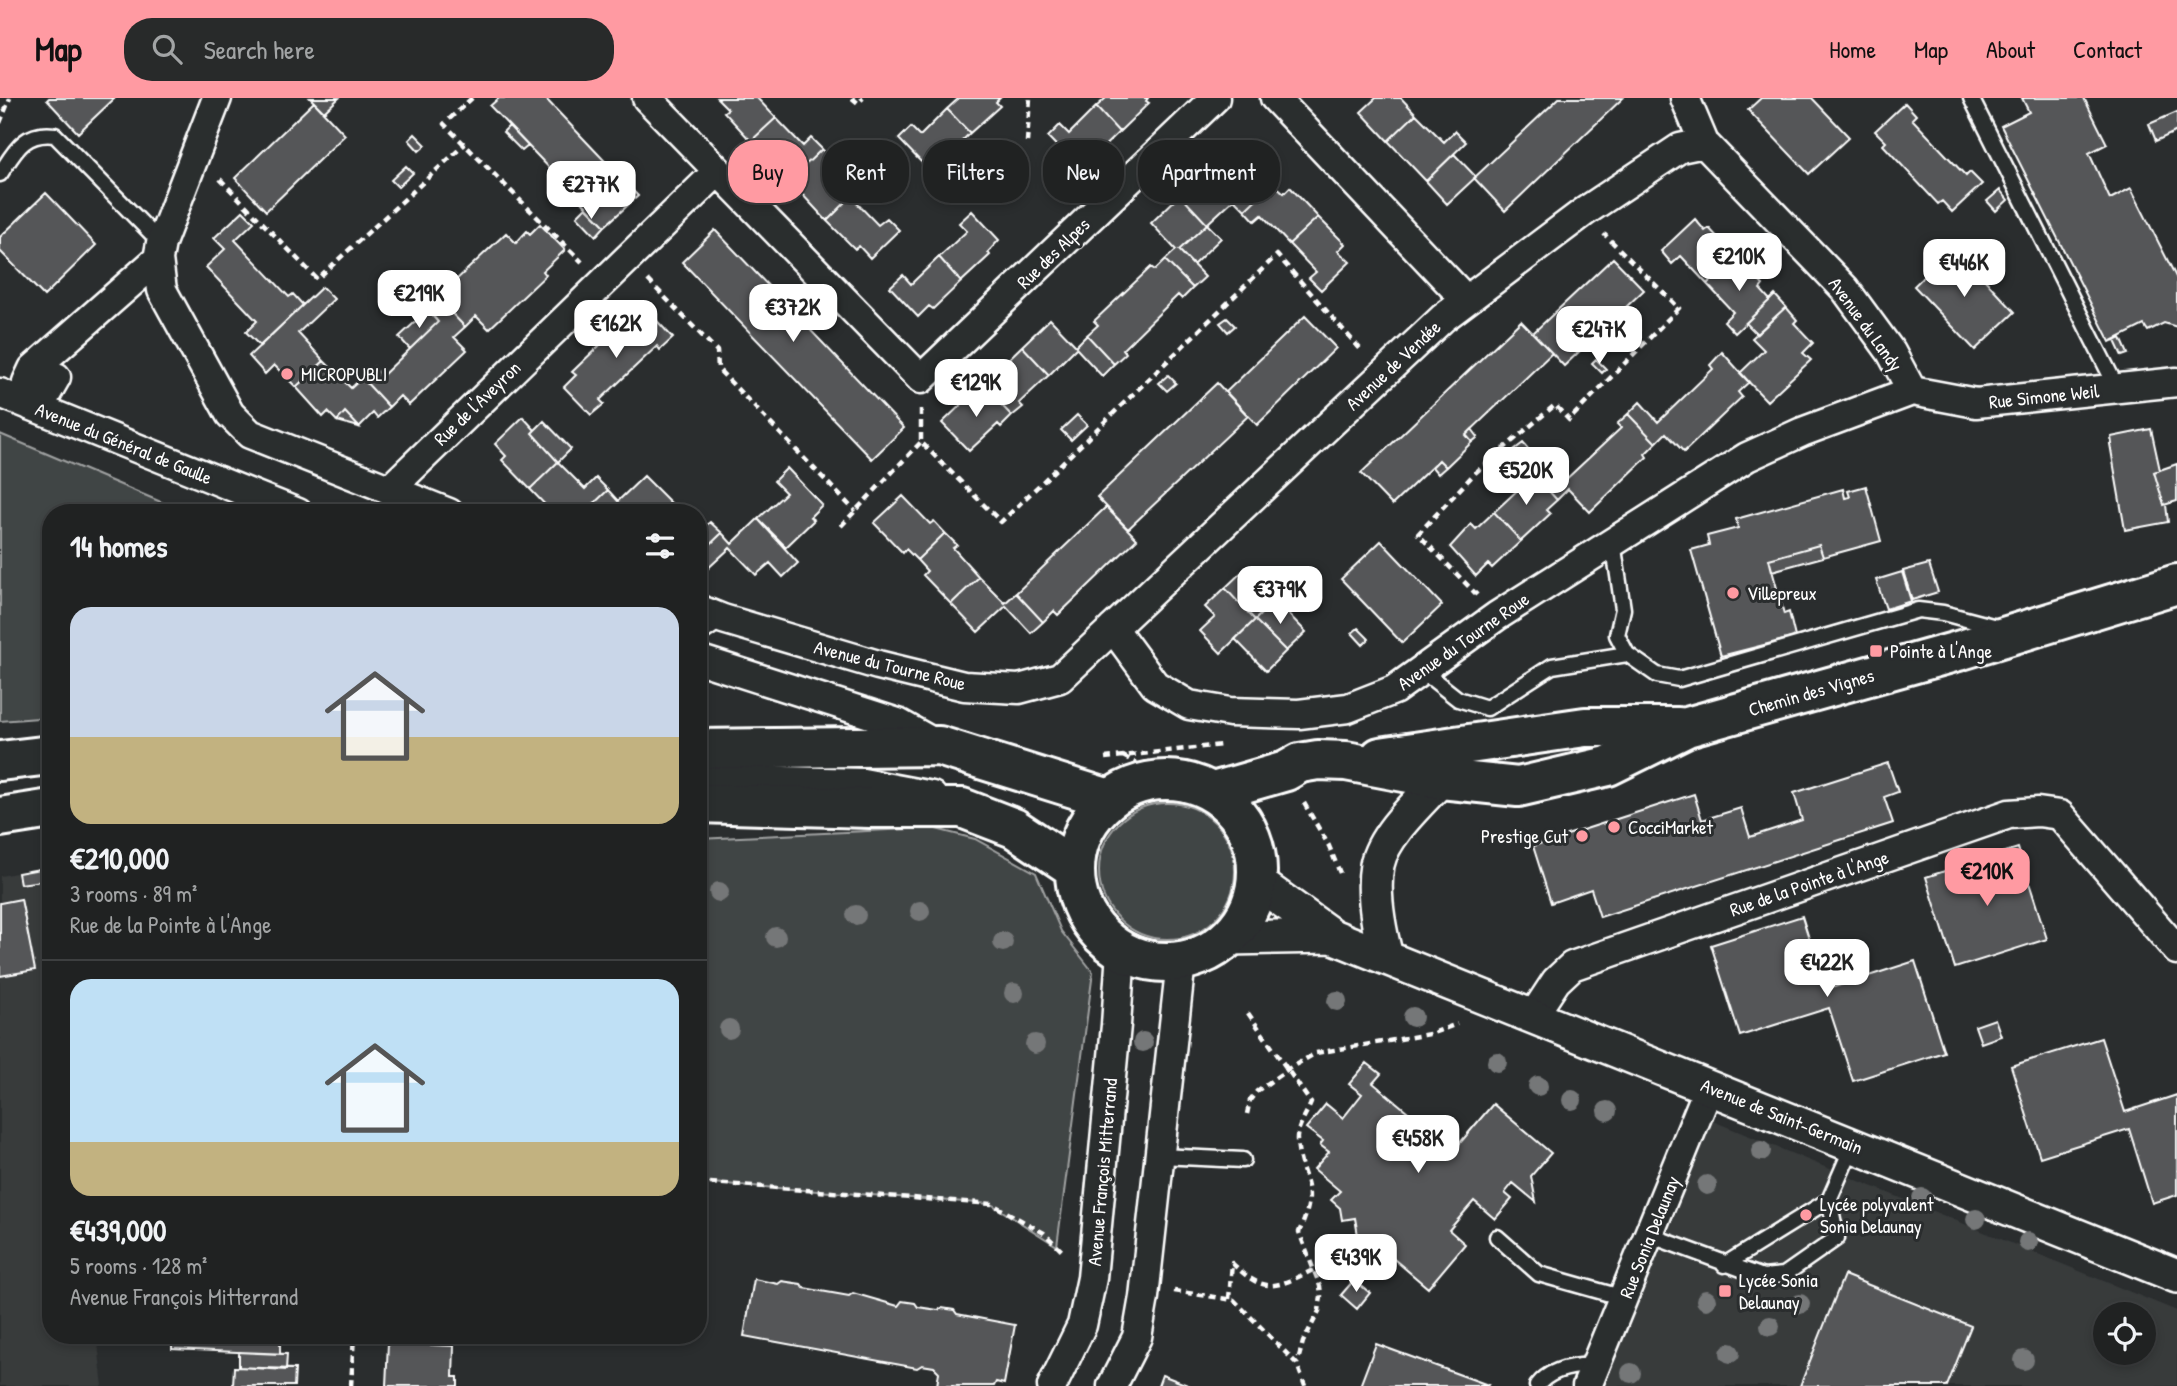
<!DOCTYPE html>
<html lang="en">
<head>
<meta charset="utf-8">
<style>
  body { margin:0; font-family:"Patrick Hand",sans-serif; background:#282a2a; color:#f1f3f6; height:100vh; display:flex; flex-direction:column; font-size:26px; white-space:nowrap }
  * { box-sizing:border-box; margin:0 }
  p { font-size:23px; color:#a2a4a5 }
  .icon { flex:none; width:38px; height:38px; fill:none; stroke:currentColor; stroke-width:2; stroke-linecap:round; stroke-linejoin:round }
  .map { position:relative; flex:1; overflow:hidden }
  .drawer { position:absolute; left:42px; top:406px; width:665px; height:840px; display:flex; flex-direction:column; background:#202222; border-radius:28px; box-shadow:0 4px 10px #0003,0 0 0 2px #3d3f40 }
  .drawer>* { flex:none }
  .hud { position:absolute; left:728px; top:42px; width:665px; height:63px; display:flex; gap:14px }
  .fabs { position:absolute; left:2093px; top:1204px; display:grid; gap:14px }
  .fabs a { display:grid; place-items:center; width:63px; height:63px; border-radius:50%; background:#202222; box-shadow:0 4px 10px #0003,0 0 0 2px #3d3f40; font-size:35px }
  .price { position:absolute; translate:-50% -60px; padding:0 16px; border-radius:14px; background:#fff; color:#222; font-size:23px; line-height:46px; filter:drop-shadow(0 2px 4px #0008) }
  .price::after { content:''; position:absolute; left:50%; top:42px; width:21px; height:16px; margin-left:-10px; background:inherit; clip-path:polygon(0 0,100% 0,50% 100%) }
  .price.active { background:#ff9aa2; color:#111 }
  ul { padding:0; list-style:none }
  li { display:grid; align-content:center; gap:14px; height:371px; padding:0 28px }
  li+li { border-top:2px solid #3d3f40 }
  li span { display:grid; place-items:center; height:217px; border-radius:21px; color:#555 }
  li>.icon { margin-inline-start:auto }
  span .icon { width:126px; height:126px; fill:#fffc; stroke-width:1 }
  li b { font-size:30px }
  h2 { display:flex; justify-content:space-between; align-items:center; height:84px; padding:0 28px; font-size:30px }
  .pill { padding:0 24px; border-radius:28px; background:#202222; box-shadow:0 4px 10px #0003,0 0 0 2px #3d3f40; font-size:24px; line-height:63px }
  .pill.active { background:#ff9aa2; color:#111 }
  header { display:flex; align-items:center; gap:42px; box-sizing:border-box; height:98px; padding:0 35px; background:#ff9aa2; color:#111 }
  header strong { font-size:33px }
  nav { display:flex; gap:38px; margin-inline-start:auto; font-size:24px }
  .search { width:490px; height:63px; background:#282a2a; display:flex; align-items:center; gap:18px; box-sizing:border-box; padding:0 24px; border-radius:28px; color:#a2a4a5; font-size:26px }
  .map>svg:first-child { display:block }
  .built { fill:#373a3b; fill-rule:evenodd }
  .green { fill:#414445; stroke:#a0a2a2; stroke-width:2 }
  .building { fill:#555758; stroke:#fff; stroke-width:2 }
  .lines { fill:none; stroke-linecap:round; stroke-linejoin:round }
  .service-casing { stroke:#fff; stroke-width:19 }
  .minor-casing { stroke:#fff; stroke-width:33 }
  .tertiary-casing { stroke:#fff; stroke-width:38 }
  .secondary-casing { stroke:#fff; stroke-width:44 }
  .path { stroke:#fff; stroke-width:4.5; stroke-dasharray:7 5; stroke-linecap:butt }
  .service { stroke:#2a2d2e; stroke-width:14 }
  .minor { stroke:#2a2d2e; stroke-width:28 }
  .tertiary { stroke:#2a2d2e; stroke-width:33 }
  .secondary { stroke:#2a2d2e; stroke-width:38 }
  .tree { fill:#757778 }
  .poi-dot { fill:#ff9aa2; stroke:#2a2d2e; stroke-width:2.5 }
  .labels { text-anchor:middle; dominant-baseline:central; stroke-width:6; stroke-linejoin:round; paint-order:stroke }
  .street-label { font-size:19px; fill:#fff; stroke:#2a2d2e }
  .poi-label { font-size:19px; fill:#fff; stroke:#2a2d2e; text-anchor:start }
</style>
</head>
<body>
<header>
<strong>Map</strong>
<div class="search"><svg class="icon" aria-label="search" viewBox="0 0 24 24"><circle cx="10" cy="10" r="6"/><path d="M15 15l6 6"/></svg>Search here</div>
<nav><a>Home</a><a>Map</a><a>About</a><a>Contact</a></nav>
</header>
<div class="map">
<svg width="2177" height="1288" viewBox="0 0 2177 1288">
  <rect width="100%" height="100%" fill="#2a2d2e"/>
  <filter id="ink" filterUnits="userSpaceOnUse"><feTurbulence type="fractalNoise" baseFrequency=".0143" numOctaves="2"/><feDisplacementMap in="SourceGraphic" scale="14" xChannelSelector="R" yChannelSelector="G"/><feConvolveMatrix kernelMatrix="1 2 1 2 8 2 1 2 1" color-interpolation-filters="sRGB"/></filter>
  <g filter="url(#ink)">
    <path class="built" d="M42,770l9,72v395h46l6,51h-103v-510z
      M1708,1021l469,192v75h-575zM2105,1216h39v39h-39z"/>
    <path class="green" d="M0,336l187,79h-136v204l-51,4z
      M1099 773a68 68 0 1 1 136 0a68 68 0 1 1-136 0Z
      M932,730l43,11 61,34 25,58 32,41 -36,274 -66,-42 -293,-22v-343z"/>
    <path class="building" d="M49,0h66l-37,35 -31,-33z
      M310,0h29l-15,14z
      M499,0h46l93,98 -33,30 -115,-120z
      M717,0h40l19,20 -25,23 -27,-29 4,-3z
      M959,0h41l-4,4 4,4 -30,27 -23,-24z
      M1106,0h42l-2,3 3,2 -30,29 -23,-25z
      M1376,0h25l15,16 -28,27 -27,-29z
      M1559,0h64l-118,113 -31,-33z
      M1761,0h51l37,39 -40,37 -61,-64z
      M2022,0h62l23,46 -18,9 21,46 21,-11 46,91v48l-13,-4 -16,8 -4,-6 -34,17 -109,-216 28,-14z
      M314,4l31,33 -79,76 -31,-33z
      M1905,5l11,12 -4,4 54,57 4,-4 12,12 -30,28 -10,-11 -4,3 -55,-59 3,-3 -11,-11z
      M1096,9l23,25 -28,27 -5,-5 -11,11 -27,-28 12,-12 9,9z
      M947,11l23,24 -28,28 -5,-5 -11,11 -27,-28 12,-12 9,9z
      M2177,14v19l-21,10 -7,-17z
      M1416,16l28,28 11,-11 11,11 -40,39 -38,-40z
      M776,20l27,28 8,-8 11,11 -29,28 -10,-11 -4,4 -28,-29z
      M509,28l19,20 -6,5 -19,-19z
      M415,36l11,11 -7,6 -10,-11z
      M822,51l11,13 -8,7 13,15 12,-11 12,13 -35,35 -27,-29 4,-4 -11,-11z
      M1454,56l22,23 -29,27 -21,-23z
      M406,68l7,7 -15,14 -7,-7z
      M1209,70l26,28 27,-26 11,13 -28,27 -11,-11 -27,25 -27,-29z
      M1273,85l11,10 6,-6 28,30 -29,27 -27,-29 -7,6 -10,-11z
      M2000,92l8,10 -12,11 -9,-10z
      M46,95l50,52 -52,51 -44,-45v-14z
      M1180,97l27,29 -28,26 26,27 -12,11 -28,-28 11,-10 -25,-27z
      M851,99l27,28 9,-7 12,12 -29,28 -11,-12 -4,3 -28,-28z
      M586,109l19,19 -9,10 -19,-20z
      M243,113l11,11 -19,18 54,57 4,-3 10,11 -43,41 -14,-14 11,-11 -51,-54 19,-18 -11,-11z
      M972,113l27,29 -11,12 2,3 -29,27 -22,-25 28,-26 -8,-8z
      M1318,119l27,27 -7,7 12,11 -29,28 -12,-12 7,-6 -27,-28z
      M1695,121l10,12 4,-3 27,29 -29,27 -26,-28 -9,8 -11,-13z
      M540,126l25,26 -22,21 3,4 -57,54 -13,-13 -11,11 -28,-29 69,-65 10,10 11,-12 3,3z
      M1207,126l14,14 -28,27 -14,-15z
      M715,132l189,198 -32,31 -190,-197z
      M1954,149l61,65 -40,38 -61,-64z
      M939,159l22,25 -28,27 -4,-3 -11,11 -28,-30 13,-12 8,9z
      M1736,159l27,28 -3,4 10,11 -35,33 -11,-12 9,-9 -26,-28z
      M1613,160l31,32 -80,76 -31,-33z
      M1165,162l28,28 -11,11 -4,-4 -55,54 3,4 -12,11 -27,-29 11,-10 -4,-4 57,-54 4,3z
      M322,189l12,12 -36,34 26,28 -28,26 -22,-22 -9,9 -16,-18z
      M1775,197l11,12 -29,27 -11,-11z
      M437,200l28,29 -11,10 13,13 -58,55 -9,-9 -11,11 -27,-29 12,-11 8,9 56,-54 -12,-13z
      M1786,209l11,13 -3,3 19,20 -10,10 8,7 -44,41 -27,-28 24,-23 -12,-12z
      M646,211l27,29 -13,12 -3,-4 -57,54 4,4 -13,11 -27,-28 12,-12 -4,-3 58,-56 4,5z
      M428,212l10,12 -28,27 -11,-12z
      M1305,218l31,32 -79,77 -31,-33z
      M1227,220l8,8 -7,6 -8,-9z
      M1050,221l26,27 11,-11 27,29 -12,12 -26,-28 -27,27 -27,-29z
      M1521,223l31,32 -86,82 6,7 -26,25 -7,-7 -47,45 -31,-32z
      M1632,224l8,9 -10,9 -7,-8z
      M2121,240l7,16 -6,2 -7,-15z
      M1022,248l27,29 -30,28 4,4 -11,9 -27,-28 11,-11 -3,-3z
      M1722,254l27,30 -11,10 4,5 -58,55 -18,-19 -10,10 -28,-29 12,-12 18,20 55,-53 -3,-4z
      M1596,261l10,10 -4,4 -10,-10z
      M324,263l27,27 11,-10 27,29 -12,11 -4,-5 -14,14 -14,-15 -8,9 -9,-9 -5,5 -27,-30z
      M1168,277l8,8 -9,8 -8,-8z
      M1217,285l31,33 -120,113 -31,-32z
      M985,290l27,28 -11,11 -3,-3 -29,27 -27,-28 28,-27 4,3z
      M345,314l14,15 -22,-6z
      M1628,316l28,29 -11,11 2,3 -57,55 -22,-23 -11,11 -27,-30 12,-11 21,23 58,-54 -4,-4z
      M1077,317l10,10 -16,15 -10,-10z
      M523,319l12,13 -3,3 26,29 -28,27 -28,-29 4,-4 -11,-12z
      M544,323l27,28 -13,13 -26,-29z
      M1472,331l6,8 -6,5 -6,-7z
      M2151,331l9,41 -6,2 10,33h2l2,17 -43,8 -15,-86h2l-1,-7z
      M1523,345l6,7 -9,7 -6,-7z
      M1439,362l7,7 -8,7 -6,-7z
      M558,364l27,27 11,-11 12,12 -24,23h-9l-7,-7 -6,7h-9l-23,-24z
      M2177,366v37l-13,4 -10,-33z
      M787,370l35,37 -12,12 4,3 -28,27 -28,-28 28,-26 -12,-12z
      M1530,372l27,30 -11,10 4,4 -29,27 -27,-29 28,-26 -4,-4z
      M644,378l28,28 -9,9h-38l-8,-9 -9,9h-24l24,-23 10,11z
      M1866,388l15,55 -58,16 -4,-12 -50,14 15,55 5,-2 6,25 -74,19 -30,-106 18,-5 -2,-9 31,-8 -2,-9 107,-30 2,9 5,-1 -2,-6z
      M903,398l27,28 4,-3 11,12 -28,27 -11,-11 -3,4 -29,-30z
      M1106,409l31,32 -79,76 -4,-4 -11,11 -27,-29z
      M1494,414l27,29 -29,27 -4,-4 -12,12 -26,-29 21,-23 5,5z
      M758,421l40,44 -15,14 -13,-14 -14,12 -26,-27 -26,24 -6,-6v-10l24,-23 10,11z
      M710,424l12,11 -24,23v-24z
      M945,435l12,12 -4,3 26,29 -28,27 -28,-29 4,-4 -10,-11z
      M1381,443l61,64 -40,38 -61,-64z
      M1819,447l4,12 -51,14 -3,-12z
      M1929,466l9,28 -26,8 -9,-29z
      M1245,471l30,31 -20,20 -30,-32z
      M1902,474l9,29 -25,8 -10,-29z
      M979,479l26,26 11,-10 27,29 -12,11 -25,-27 -28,26 -27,-28z
      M1225,490l30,32 -34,33 -21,-22 15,-14 -10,-10z
      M1275,502l31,32 -20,19 -31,-31z
      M1255,522l31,31 -20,20 -31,-32z
      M1358,530l11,11 -6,6 -11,-12z
      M1888,665l10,29 -14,5 9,26 -293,94 -9,-28 -40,14 -18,-57 161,-52 8,26 39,-12 9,29 52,-17 -8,-27z
      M2018,750l29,91 -92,29 -29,-91z
      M40,771l2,12 -22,3 -2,-11z
      M21,801l14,71 -35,6v-73z
      M1802,818l23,74 90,-29 29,91 -91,29 -24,-73 -89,28 -29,-91z
      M1995,921l6,17 -20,7 -6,-17z
      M2101,940l24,74 52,-17v100l-25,8 -23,-74 -89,28 -29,-91z
      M1367,965l14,11 -8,9 81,67 39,-46 58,49 -20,23 5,26 -23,-19 -8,10 7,6 -17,20 -21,-18 -25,29 16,14 -37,44 -46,-39 -21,4 -6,-35 -13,2 -2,-12 -9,-8 9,-9 -26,-22 15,-17 -9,-7 3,-4 -17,-13 20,-24 17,14 19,-24 -13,-10z
      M1844,1177l127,51 -24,60h-147z
      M754,1181l24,5 4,-3 19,3 3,4 45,8 4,-3 45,13 4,-5 13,2 3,4 20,3 4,-2 12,2 3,4 58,11 -11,59 -8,-2 -2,4h-57l2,-14 -5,-5 -12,-2 -5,3 -173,-32z
      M1354,1182l16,13 -13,16 -16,-14z
      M172,1237h108v19l-108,-5z
      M388,1245l66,3 -1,31h5v9h-72z
      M1376,1246l112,41 -1,1h-127z
      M239,1254l48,2 -1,16 -47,-3z
      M234,1269l61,2 -1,17h-61z
      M1162,1277l28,11h-32z"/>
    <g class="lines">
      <g class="service-casing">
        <path id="service" d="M1971,0l146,290
          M0,76c15,-23 24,-43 55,-39l106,108
          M1613,444l10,67 -6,26 10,19
          M698,538l25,-17
          M1421,572l37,29 29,9 65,-42 75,-12 30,21 22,4 239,-69 25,3 57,15
          M1160,1058l83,4
          M1649,1137l114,42 21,-2 53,-37 -8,-38 24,-55
          M1497,1139l42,37 85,24
          M1724,1167l105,-65
          M1537,1288c14,-18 37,-21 59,-20"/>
      </g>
      <g class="minor-casing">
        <path id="minor" d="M647,0l274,281 294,-281
          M1275,0l191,202
          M1685,0l19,45 141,146 46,63 21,39
          M158,161l4,31 68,124 20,20 199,79
          M56,279l-12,21 -13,8 -4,-24 6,-13 125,-110 3,-16 56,-145
          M1912,293l64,12 201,-21
          M0,295l298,120
          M389,392l328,-318
          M698,511l25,10 155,46 86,21 55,3 41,-11 383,-360 141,-106 96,-64 24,-5
          M1113,530l42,57 34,20 41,7 69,2 49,-6 46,-18 103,-74 250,-159 55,-25 110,-41
          M698,561l200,64 41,23
          M698,681l165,4 69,13
          M1533,918l23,-35 16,-15 437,-152 29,-2 22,3 117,135
          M1052,1288l30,-61 10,-47 24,-253 5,-74
          M1112,1288l25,-49 7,-40 37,-336
          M1587,1288l122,-299"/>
      </g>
      <g class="tertiary-casing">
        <path id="tertiary" d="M1257,784l75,54 845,340
          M1228,840l104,-2
          M1386,859c-7,-27 -14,-64 -9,-92 6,-30 43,-63 64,-86"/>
      </g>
      <g class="secondary-casing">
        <path id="secondary" d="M698,651l241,-3 170,53
          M1380,659l205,-30h93
          M0,663l51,-6
          M1075 773a91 91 0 1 1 182 0a91 91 0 1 1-182 0Z
          M1213,694l73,-21 14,-8 18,-3 28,1 95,18 77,8 90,-21 79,-39 271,-76 219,-67
          M698,705l172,5h92l52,20 60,40
          M0,719l51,-8"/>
      </g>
      <path class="path" d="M472,0l-28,26 138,138
        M852,0l6,5 5,-5
        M0,25l10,-25
        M1027,44l3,-44
        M220,81l97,100 148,-135
        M648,182l69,71 1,18 137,142
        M921,311v33l80,80 276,-267 86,97
        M841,428l80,-84
        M1477,497l-59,-61 57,-61 80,-68 14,15 110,-112 -75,-74
        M1123,658l18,10
        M1105,660l116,-13
        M1304,705l25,43 11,27
        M1248,915l63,90c-4,10 -15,26 -14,37 3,42 24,45 2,92l21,54 1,10 -2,15 -16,31 -6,22
        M1247,1016l3,-14 7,-9 31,-22 28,-16 114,-19 27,-10
        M698,1084l294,22 52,29 19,19
        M1174,1193l60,9 63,64 8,22
        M1229,1201l3,-36c33,32 43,25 81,7
        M351,1288l3,-51"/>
      <use href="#service" class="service"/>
      <use href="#minor" class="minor"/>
      <use href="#tertiary" class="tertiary"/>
      <use href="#secondary" class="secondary"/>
    </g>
    <g class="tree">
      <circle cx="719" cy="794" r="10"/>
      <circle cx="920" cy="813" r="10"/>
      <circle cx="856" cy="817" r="10"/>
      <circle cx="776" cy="839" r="10"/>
      <circle cx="1003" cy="844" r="10"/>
      <circle cx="1014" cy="895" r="10"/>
      <circle cx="1337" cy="903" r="10"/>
      <circle cx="1413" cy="919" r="10"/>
      <circle cx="729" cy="931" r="10"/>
      <circle cx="1143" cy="944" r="10"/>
      <circle cx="1035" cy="946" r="10"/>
      <circle cx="1497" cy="964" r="10"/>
      <circle cx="1538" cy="988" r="10"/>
      <circle cx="1572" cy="1002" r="10"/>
      <circle cx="1607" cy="1013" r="10"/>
      <circle cx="1761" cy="1053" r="10"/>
      <circle cx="1707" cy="1087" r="10"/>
      <circle cx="1922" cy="1100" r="10"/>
      <circle cx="1976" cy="1121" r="10"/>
      <circle cx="2028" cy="1144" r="10"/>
      <circle cx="1706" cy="1202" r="10"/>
      <circle cx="1800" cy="1206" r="10"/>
      <circle cx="1770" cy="1228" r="10"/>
      <circle cx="1730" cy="1255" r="10"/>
      <circle cx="2024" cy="1262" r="10"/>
      <circle cx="1631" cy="1275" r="10"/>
    </g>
  </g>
  <g class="poi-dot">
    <circle cx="287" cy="276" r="7"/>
    <circle cx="1733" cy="495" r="7"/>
    <rect x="1869" y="546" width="14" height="14" rx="3.5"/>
    <circle cx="1614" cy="729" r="7"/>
    <circle cx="1582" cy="738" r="7"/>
    <circle cx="1806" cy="1117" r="7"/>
    <rect x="1718" y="1186" width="14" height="14" rx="3.5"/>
  </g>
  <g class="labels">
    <g class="street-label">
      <text transform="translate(1053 155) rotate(-44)">Rue des Alpes</text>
      <text transform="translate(1866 226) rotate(54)">Avenue du Landy</text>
      <text transform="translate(1393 267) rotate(-43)">Avenue de Vendée</text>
      <text transform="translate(2044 298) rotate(-6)">Rue Simone Weil</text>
      <text transform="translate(477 305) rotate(-44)">Rue de l'Aveyron</text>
      <text transform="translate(124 345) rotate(22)">Avenue du Général de Gaulle</text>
      <text transform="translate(1463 543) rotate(-35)">Avenue du Tourne Roue</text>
      <text transform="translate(890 567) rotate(14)">Avenue du Tourne Roue</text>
      <text transform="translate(1811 594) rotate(-16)">Chemin des Vignes</text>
      <text transform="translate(1809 785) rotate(-19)">Rue de la Pointe à l'Ange</text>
      <text transform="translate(1782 1018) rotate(22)">Avenue de Saint-Germain</text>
      <text transform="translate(1102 1074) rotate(-85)">Avenue François Mitterrand</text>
      <text transform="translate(1649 1139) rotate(-68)">Rue Sonia Delaunay</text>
    </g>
    <g class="poi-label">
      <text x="301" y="276">MICROPUBLI</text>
      <text x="1747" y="495">Villepreux</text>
      <text x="1890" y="553">Pointe à l'Ange</text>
      <text x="1628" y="729">CocciMarket</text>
      <text x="1568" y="738" text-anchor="end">Prestige Cut</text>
      <text x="1820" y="1106">Lycée polyvalent<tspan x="1820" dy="22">Sonia Delaunay</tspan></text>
      <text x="1739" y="1182">Lycée Sonia<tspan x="1739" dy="22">Delaunay</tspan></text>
    </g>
  </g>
</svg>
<div class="fabs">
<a><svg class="icon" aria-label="locate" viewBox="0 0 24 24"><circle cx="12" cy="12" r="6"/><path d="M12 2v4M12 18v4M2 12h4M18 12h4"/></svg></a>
</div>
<b class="price" style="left:591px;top:123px">€277K</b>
<b class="price" style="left:1739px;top:195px">€210K</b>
<b class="price" style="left:1964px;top:201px">€446K</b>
<b class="price" style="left:419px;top:232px">€219K</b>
<b class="price" style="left:793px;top:246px">€372K</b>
<b class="price" style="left:616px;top:262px">€162K</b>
<b class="price" style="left:1599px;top:268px">€247K</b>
<b class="price" style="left:976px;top:321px">€129K</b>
<b class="price" style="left:1526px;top:409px">€520K</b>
<b class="price" style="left:1280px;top:528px">€379K</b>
<b class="price active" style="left:1987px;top:810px">€210K</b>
<b class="price" style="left:1827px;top:901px">€422K</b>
<b class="price" style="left:1418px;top:1077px">€458K</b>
<b class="price" style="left:1356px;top:1196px">€439K</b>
<div class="hud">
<a class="pill active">Buy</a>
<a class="pill">Rent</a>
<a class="pill">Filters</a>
<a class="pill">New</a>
<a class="pill">Apartment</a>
</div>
<section class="drawer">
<h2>14 homes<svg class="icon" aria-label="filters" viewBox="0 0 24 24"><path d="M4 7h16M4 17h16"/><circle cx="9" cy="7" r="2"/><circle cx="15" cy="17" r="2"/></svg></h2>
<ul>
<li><span style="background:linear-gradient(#c9d6e8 60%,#c2b280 0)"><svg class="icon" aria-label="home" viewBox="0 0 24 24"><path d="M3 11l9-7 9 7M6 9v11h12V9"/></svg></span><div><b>€210,000</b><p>3 rooms · 89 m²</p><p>Rue de la Pointe à l'Ange</p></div></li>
<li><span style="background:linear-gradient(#bfe0f5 75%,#c2b280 0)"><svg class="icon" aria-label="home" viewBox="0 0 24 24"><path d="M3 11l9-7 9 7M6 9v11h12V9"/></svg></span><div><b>€439,000</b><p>5 rooms · 128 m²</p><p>Avenue François Mitterrand</p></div></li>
</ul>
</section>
</div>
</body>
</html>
